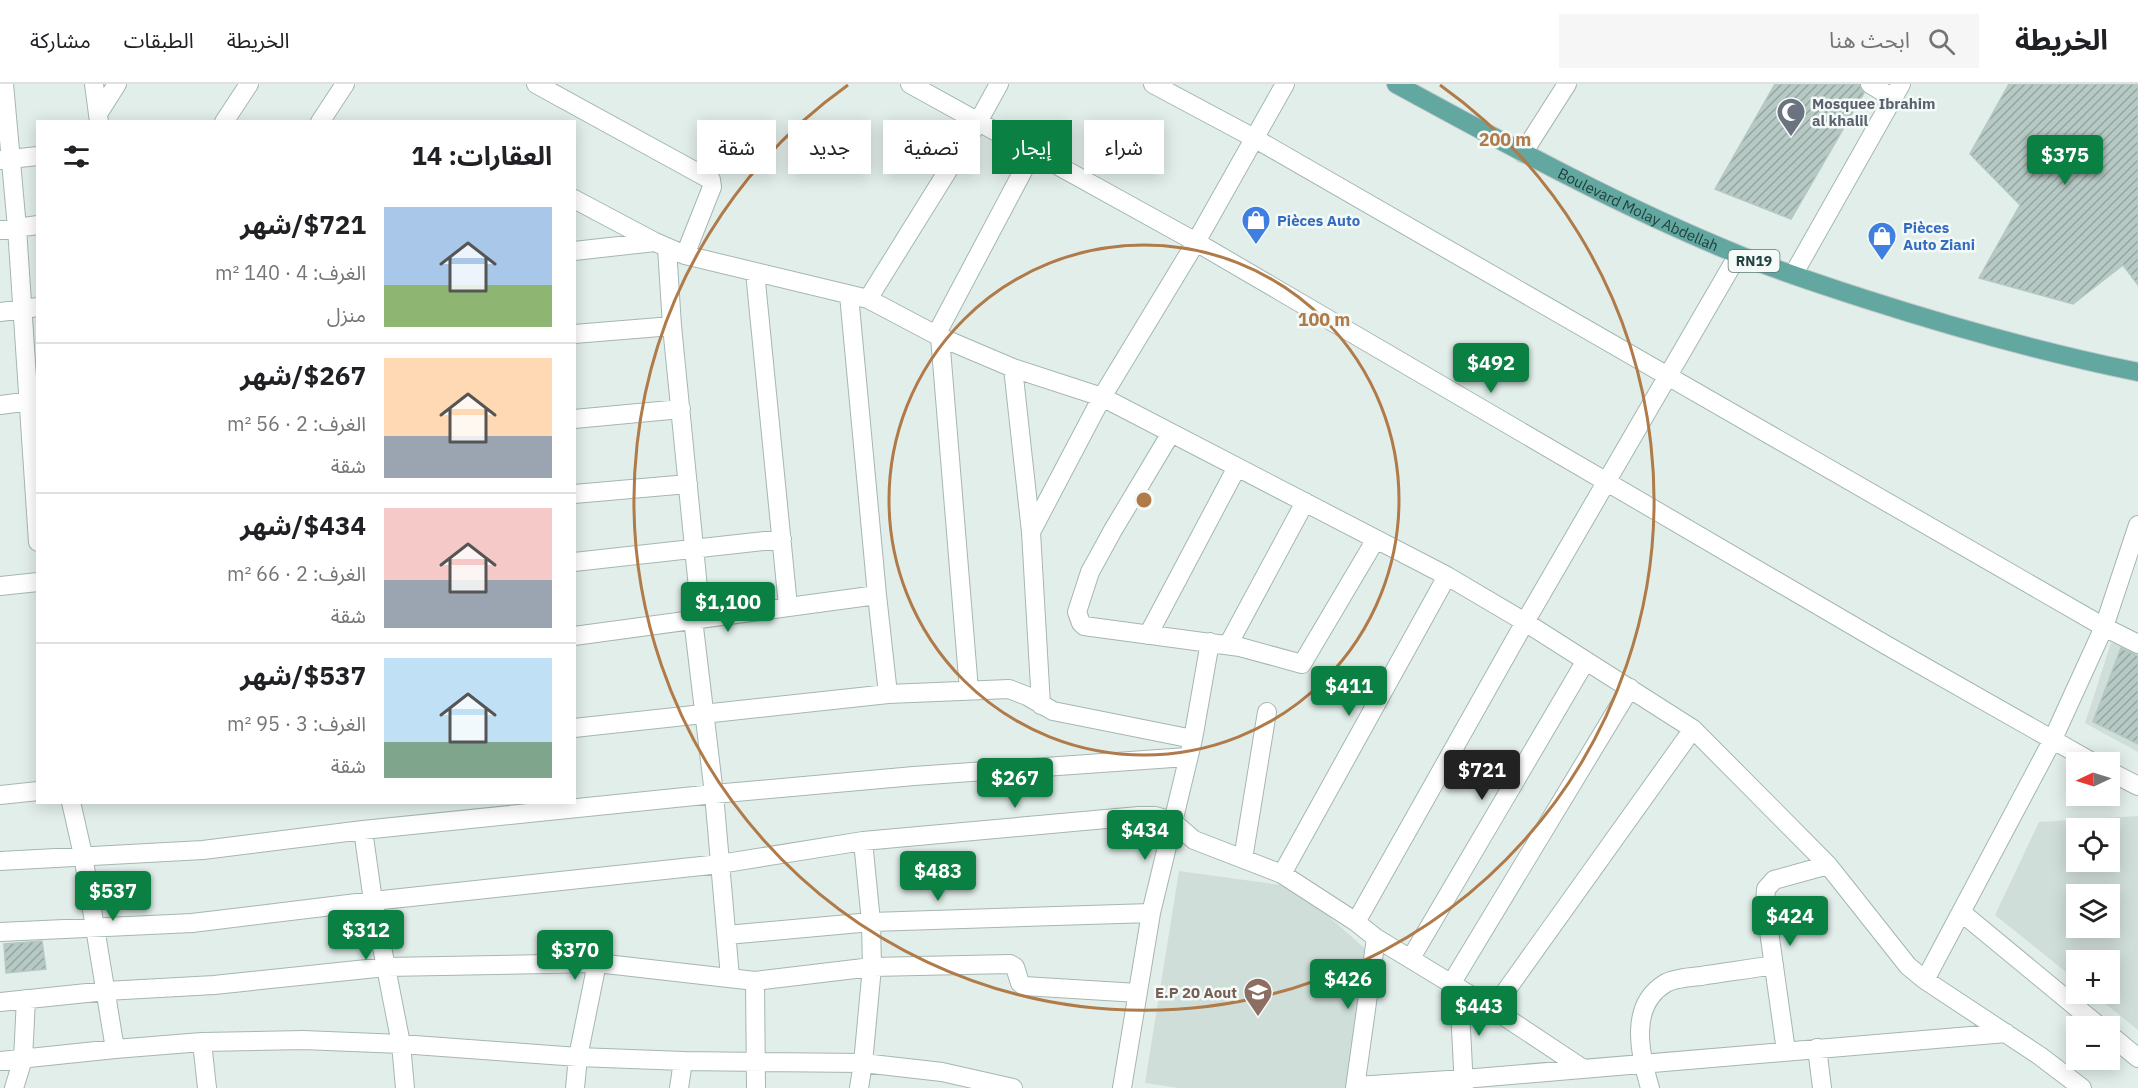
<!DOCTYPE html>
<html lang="ar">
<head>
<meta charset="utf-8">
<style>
  body { margin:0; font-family:"IBM Plex Sans","Noto Sans Arabic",sans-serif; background:#f6f6f6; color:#202124; direction:rtl; height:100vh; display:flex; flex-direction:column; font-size:22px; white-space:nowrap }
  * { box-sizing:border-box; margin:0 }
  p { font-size:20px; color:#757577 }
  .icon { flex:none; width:33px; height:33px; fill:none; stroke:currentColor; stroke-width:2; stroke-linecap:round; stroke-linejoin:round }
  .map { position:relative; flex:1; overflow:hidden; direction:ltr }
  .panel { position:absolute; left:36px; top:36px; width:540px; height:684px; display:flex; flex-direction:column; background:#fff; border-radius:0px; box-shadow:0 3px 15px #0003; direction:rtl }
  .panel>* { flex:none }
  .hud { position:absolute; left:594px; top:36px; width:570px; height:54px; direction:rtl; display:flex; gap:12px }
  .needle { width:39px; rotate:266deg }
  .controls { position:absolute; left:2066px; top:668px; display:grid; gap:12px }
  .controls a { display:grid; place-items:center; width:54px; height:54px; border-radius:0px; background:#fff; box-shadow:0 3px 15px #0003; font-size:30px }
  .price { position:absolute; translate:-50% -51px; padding:0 14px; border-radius:6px; background:#0b8043; color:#fff; font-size:20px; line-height:39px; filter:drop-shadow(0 2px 3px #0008) }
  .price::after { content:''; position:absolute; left:50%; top:36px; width:18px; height:14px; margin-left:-9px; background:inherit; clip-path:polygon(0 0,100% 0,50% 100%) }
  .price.on { background:#222; color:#fff }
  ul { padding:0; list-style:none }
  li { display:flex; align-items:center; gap:18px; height:150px; padding:0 24px }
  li+li { border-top:2px solid #e0e0e0 }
  li span { display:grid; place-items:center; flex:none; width:168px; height:120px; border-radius:0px; color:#555 }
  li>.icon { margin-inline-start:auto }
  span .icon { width:72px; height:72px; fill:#fffc; stroke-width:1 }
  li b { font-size:26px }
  h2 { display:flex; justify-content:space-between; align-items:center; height:72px; padding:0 24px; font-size:26px }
  .pill { padding:0 21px; border-radius:0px; background:#fff; box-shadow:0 3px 15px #0003; font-size:21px; line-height:54px }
  .pill.on { background:#0b8043; color:#fff }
  header { display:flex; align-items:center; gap:36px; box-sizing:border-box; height:84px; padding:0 30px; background:#fff; border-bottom:2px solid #e0e0e0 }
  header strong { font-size:28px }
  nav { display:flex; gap:33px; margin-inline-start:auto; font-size:21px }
  .search { width:420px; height:54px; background:#f6f6f6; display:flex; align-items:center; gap:15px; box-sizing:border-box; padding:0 21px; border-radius:0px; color:#757577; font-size:22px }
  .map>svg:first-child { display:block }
  .built { fill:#d0deda; fill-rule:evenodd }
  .building { fill:url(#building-hatch); stroke:#b4c8c3; stroke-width:1.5 }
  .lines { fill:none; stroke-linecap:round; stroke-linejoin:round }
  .minor-casing { stroke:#a4b7b3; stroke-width:20 }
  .major-casing { stroke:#c1cac9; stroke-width:20 }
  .minor { stroke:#fff; stroke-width:18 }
  .major { stroke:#63a7a1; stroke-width:18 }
  .ring { fill:none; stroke:#b07a49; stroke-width:3 }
  .labels { text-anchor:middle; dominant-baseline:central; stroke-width:5; stroke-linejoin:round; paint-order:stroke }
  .shield { fill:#f3faf8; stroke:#5f7875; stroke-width:1.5 }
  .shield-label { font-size:14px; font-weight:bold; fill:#20413d }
  .worship-label { font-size:15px; font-weight:bold; fill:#5b616d; stroke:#f3faf8; text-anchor:start }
  .street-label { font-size:15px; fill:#20413d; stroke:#f3faf8 }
  .shop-label { font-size:15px; font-weight:bold; fill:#366cbe; stroke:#f3faf8; text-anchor:start }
  .education-label { font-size:15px; font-weight:bold; fill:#785e54; stroke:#f3faf8; text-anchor:end }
  .centre { fill:#b07a49; stroke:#f3faf8; stroke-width:3 }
  .ring-label { font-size:18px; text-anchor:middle; font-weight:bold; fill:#b07a49; stroke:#f3faf8; stroke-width:5; stroke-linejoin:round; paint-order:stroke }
</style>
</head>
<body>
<header>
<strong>الخريطة</strong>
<div class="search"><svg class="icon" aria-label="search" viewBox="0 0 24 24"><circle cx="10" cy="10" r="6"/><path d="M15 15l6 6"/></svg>ابحث هنا</div>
<nav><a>الخريطة</a><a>الطبقات</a><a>مشاركة</a></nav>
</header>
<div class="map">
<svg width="2138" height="1004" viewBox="0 0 2138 1004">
  <defs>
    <pattern id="building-hatch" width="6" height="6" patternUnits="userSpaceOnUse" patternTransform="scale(1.5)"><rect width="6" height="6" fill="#b7c9c4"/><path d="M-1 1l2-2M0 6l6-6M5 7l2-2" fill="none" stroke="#94a5a0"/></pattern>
  </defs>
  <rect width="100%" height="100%" fill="#e2eeea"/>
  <path class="built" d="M2111,559l27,4v105l-53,-29z
    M2138,732v214l-46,-37h17v-33h-33v20l-81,-65 44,-93zM2076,744h33v33h-33zM2076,810h33v33h-33z
    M1179,787l102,14 18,5 71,63 -21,135h-171l-33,-5z"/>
  <path class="building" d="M1775,0h84l5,9 -73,126 -76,-30z
    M2009,0h129v201l-15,-20 -50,39 -94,-26 41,-73 -50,-51z
    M2121,564l17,8v88l-45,-22z
    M42,857l4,28 -40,4 -2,-29z"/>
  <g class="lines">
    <g class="minor-casing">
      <path id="minor" d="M4,0l13,144 21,314
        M94,0l5,38
        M536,0l175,96 1,7 -27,68
        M910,0l286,158 690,403 206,117
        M1153,0l101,54 850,489 34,17
        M1870,0l23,14
        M98,30l19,-30
        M224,38l25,-38
        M320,38l25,-38
        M1523,69l44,-69
        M0,76l38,-4
        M574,115l81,43 30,13 183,44 72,38 73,31 89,29 345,179 78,46 168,107 135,136 80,101 17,14 115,76 42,32
        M0,146l38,-5
        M667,164l5,78 29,292
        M574,167l81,-9
        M755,188l33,334
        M1793,191l108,-191
        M849,211l28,300 11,99
        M868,215l110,-177 21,-38
        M0,228l38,-5
        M574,250l98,-8
        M936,251l97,-183
        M940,253l29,353
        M1013,284l18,164 10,173
        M0,321l38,-5
        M574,335l107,-10
        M1171,349l-58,97 -23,42 -13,40 4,11 3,3 156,21 62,17 74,-125
        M574,410l114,-10
        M1031,448l71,-135 94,-155 89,-158
        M574,478l208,-23
        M0,502l38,-4
        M693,535l21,175 16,183
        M1148,551l89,-168
        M574,552l303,-41
        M1228,561l77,-143
        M574,644l314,-34 121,-5 18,7 26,15 140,28
        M2109,687l29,15
        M0,711l38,-4
        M71,718l12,53 32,194
        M363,746l10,71 28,143 4,44
        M1243,775l24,-147
        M0,777l203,-11 160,-20 351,-36 200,-18 273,-19
        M1282,790l165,-298
        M1961,828l138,114
        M1356,838l169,-300 213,-367
        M0,848l192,-9 181,-22 347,-37 143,-23 276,-25h16l17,5 22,19 88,34 74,48 20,16 117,71 89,59
        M727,851l144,-13 280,-9
        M1411,874l174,-296
        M1925,896l127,-239 52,-114 34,-102
        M755,897l1,107
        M1451,900l179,-296
        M1459,905l5,99
        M0,918l106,-11 108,-6 172,-18 211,-4 158,18 117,-14 138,-3 5,3 5,16 4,3 114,7
        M1493,925l200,-280
        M2109,950l29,24
        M202,958l5,46
        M1817,964l5,40
        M1786,967l-21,-148 1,-14 8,-9 54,-15
        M0,977l115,-12 87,-7 101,-2 98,4 177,13 105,4 180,2 79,9 71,16
        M1356,1002l108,-7 542,-46
        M14,1004l9,-29 3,-60
        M575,1004l3,-31 19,-94
        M679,1004l4,-27
        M859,1004l4,-25 9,-96 -1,-45 -8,-81
        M1122,1004l29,-175 42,-174 17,-97
        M1355,1004l21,-150
        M1650,1004c-10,-33 -22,-83 16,-105 9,-5 24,-6 35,-7 25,-4 49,-7 73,-11"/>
    </g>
    <g class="major-casing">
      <g id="major">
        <path id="s1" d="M1396,0c112,61 223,122 341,170 41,17 83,30 125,44 90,29 183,55 276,74"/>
      </g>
    </g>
    <use href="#minor" class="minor"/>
    <use href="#major" class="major"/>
  </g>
  <g class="ring">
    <circle cx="1144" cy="416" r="255"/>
    <path d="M1440 1A510 510 0 1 1 848 1"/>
  </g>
  <defs>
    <g id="mosque-pin" transform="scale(1.5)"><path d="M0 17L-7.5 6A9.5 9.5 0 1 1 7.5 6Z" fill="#6b7280" stroke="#f3faf8"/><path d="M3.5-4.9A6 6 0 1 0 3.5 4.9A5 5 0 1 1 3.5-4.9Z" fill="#fff"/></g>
    <g id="shop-pin" transform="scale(1.5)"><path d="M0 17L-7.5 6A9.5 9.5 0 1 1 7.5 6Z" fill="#3f7fe0" stroke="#f3faf8"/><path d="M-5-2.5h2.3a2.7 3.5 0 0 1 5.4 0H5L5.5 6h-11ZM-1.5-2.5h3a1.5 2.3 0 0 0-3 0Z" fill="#fff"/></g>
    <g id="school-pin" transform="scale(1.5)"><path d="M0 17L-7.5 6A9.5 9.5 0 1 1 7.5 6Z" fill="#8d6e63" stroke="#f3faf8"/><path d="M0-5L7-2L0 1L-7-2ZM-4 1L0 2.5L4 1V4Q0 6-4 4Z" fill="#fff"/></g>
  </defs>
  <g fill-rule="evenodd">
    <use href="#mosque-pin" x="1791" y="28"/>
    <use href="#shop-pin" x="1256" y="136"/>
    <use href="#shop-pin" x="1882" y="152"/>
    <use href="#school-pin" x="1258" y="908"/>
  </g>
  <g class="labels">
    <rect class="shield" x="1728.5" y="166" width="51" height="22" rx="4.5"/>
    <g class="shield-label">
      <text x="1754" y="177">RN19</text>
    </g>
    <g class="worship-label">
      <text x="1812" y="19">Mosquee Ibrahim<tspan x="1812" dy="17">al khalil</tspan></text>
    </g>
    <g class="street-label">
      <text stroke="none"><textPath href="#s1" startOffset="273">Boulevard Molay Abdellah</textPath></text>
    </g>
    <g class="shop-label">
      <text x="1277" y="136">Pièces Auto</text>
      <text x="1903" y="143">Pièces<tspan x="1903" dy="17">Auto Ziani</tspan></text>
    </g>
    <g class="education-label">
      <text x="1237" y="908">E.P 20 Aout</text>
    </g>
  </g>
  <circle cx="1144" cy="416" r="9" class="centre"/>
  <g class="ring-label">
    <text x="1505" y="62">200 m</text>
    <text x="1324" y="242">100 m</text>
  </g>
</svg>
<div class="controls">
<a><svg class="needle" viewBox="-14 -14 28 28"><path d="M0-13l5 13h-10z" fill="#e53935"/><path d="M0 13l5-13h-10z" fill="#757577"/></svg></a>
<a><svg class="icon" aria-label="locate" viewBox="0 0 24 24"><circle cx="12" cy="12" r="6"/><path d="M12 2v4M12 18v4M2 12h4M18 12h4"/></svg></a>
<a><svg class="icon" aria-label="layers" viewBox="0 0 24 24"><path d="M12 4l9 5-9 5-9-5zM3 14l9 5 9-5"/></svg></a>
<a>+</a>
<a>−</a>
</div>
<b class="price" style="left:2065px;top:102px">$375</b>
<b class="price" style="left:1491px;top:310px">$492</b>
<b class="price" style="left:728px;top:549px">$1,100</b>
<b class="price" style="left:1349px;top:633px">$411</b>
<b class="price on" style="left:1482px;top:717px">$721</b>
<b class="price" style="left:1015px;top:725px">$267</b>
<b class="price" style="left:1145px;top:777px">$434</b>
<b class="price" style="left:938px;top:818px">$483</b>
<b class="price" style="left:113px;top:838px">$537</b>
<b class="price" style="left:1790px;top:863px">$424</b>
<b class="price" style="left:366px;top:877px">$312</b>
<b class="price" style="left:575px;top:897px">$370</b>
<b class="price" style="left:1348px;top:926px">$426</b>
<b class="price" style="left:1479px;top:953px">$443</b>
<div class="hud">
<a class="pill">شراء</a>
<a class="pill on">إيجار</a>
<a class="pill">تصفية</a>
<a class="pill">جديد</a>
<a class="pill">شقة</a>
</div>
<section class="panel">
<h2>العقارات: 14<svg class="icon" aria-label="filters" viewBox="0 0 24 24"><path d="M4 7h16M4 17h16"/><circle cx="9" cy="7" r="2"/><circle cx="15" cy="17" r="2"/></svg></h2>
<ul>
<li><span style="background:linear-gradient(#a9c7e8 65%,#8fb573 0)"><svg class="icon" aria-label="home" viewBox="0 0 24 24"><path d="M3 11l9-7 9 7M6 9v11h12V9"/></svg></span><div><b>$721/شهر</b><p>الغرف: 4 · 140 m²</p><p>منزل</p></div></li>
<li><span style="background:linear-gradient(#ffd9b3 65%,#9aa5b1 0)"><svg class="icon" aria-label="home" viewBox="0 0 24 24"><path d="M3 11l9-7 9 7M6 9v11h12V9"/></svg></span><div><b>$267/شهر</b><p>الغرف: 2 · 56 m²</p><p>شقة</p></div></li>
<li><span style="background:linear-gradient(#f6c9c9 60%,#9aa5b1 0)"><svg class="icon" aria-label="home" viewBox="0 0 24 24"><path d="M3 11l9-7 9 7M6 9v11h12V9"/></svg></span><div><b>$434/شهر</b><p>الغرف: 2 · 66 m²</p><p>شقة</p></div></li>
<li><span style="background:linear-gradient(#bfe0f5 70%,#7fa58c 0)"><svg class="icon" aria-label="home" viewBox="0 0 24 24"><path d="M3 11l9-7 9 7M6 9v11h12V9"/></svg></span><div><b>$537/شهر</b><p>الغرف: 3 · 95 m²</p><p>شقة</p></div></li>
</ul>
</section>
</div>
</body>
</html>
